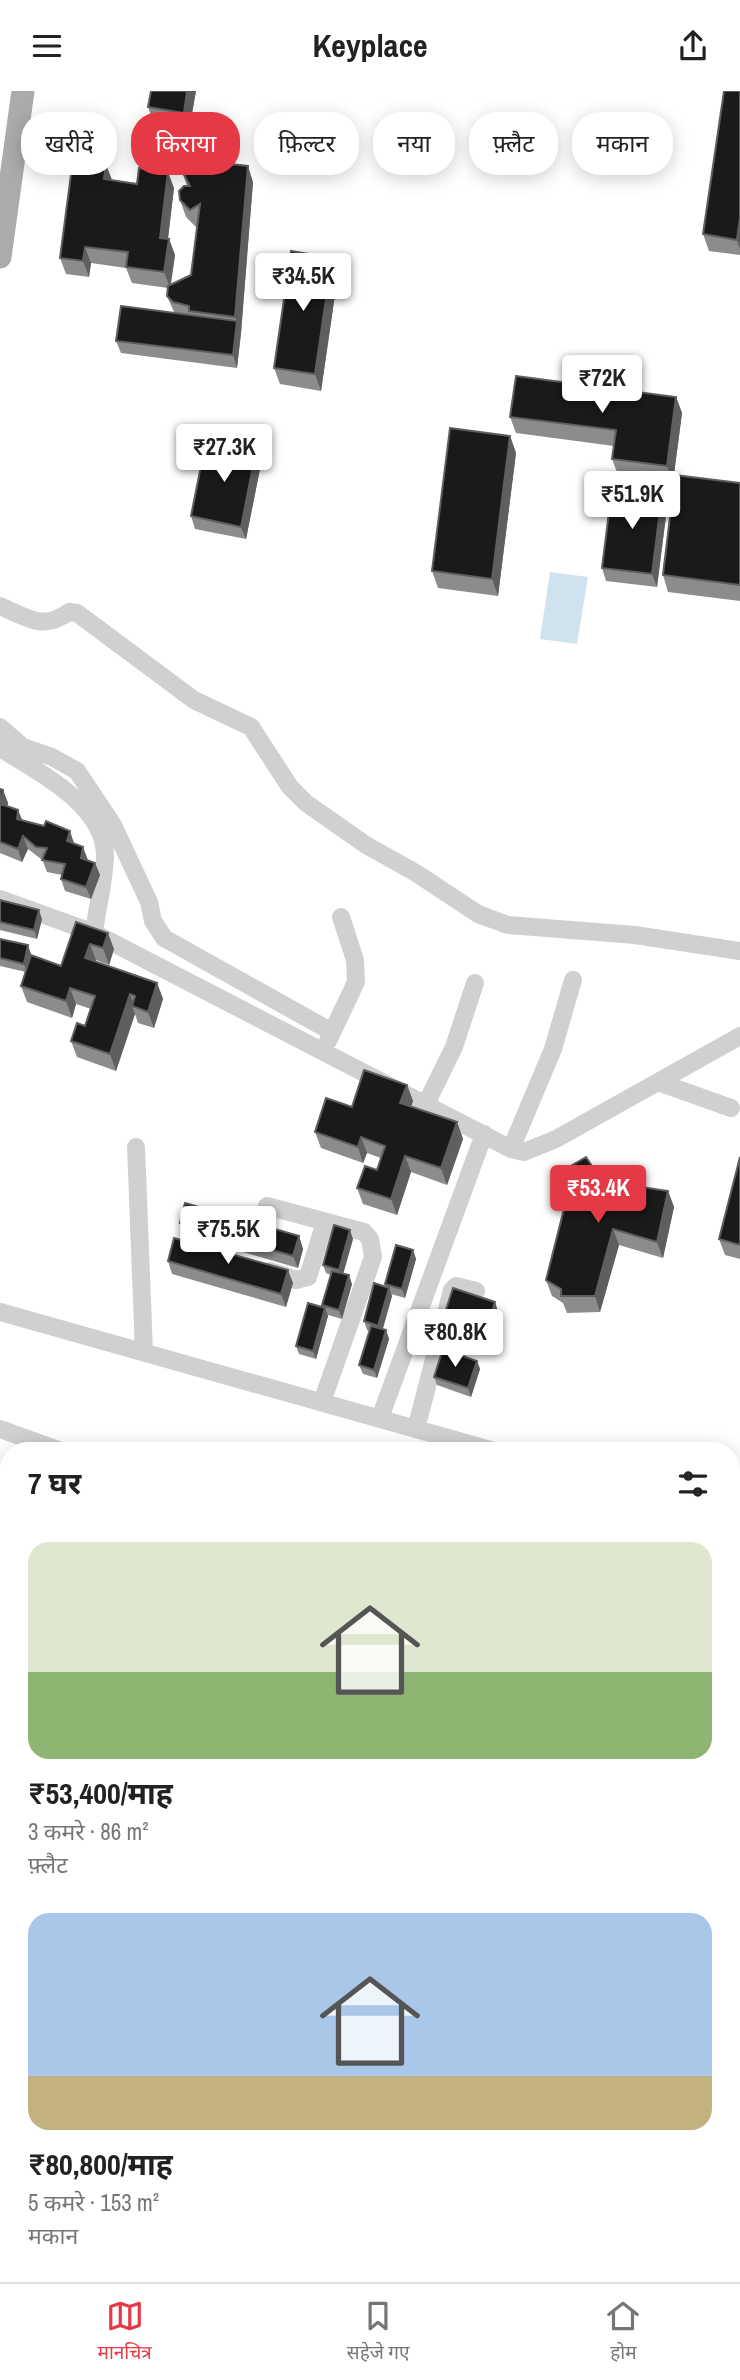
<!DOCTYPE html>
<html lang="hi">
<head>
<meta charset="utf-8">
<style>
  body { margin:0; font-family:"Archivo Narrow","Noto Sans Devanagari",sans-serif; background:#f6f6f6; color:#222; height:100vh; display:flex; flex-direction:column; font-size:26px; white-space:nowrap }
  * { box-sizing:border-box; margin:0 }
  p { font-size:23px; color:#767676 }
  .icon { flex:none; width:38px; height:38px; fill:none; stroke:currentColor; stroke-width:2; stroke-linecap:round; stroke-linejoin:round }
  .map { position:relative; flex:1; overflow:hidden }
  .sheet { position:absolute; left:0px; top:1351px; width:740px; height:840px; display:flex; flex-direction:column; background:#fff; border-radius:28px 28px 0 0; box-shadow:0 4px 18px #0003 }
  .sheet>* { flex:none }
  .banner { position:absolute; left:21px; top:21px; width:698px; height:63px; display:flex; gap:14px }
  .price { position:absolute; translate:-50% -60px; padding:0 16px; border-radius:7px; background:#fff; color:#222; font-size:23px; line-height:46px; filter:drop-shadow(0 2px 4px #0008) }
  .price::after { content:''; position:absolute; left:50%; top:42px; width:21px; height:16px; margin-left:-10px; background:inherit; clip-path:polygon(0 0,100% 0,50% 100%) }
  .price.selected { background:#e63946; color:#fff }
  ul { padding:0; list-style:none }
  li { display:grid; align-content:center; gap:14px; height:371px; padding:0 28px }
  li span { display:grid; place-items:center; height:217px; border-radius:21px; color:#555 }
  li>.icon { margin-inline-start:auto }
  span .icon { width:126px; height:126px; fill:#fffc; stroke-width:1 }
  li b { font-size:30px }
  h2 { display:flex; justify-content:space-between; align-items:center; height:84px; padding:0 28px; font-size:30px }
  .chip { padding:0 24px; border-radius:28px; background:#fff; box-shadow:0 4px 18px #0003; font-size:24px; line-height:63px }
  .chip.selected { background:#e63946; color:#fff }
  header { display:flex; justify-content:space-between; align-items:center; height:91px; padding:0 28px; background:#fff; font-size:32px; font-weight:800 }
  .tabs { display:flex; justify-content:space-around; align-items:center; height:98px; border-top:2px solid #e0e0e0; background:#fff; font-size:19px; color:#767676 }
  .tabs a { display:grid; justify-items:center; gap:4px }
  .tabs .selected { color:#e63946 }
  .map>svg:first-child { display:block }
  .green { fill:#e6ecdf }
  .water { fill:#cfe2ee }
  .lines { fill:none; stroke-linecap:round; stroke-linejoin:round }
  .minor { stroke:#d0d0d0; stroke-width:18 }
  .major { stroke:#ababab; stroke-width:23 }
  .wall { fill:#8c8c8c }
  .shaded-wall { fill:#5f5f5f }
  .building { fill:#1a1a1a; stroke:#5f5f5f; stroke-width:2 }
</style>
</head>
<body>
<header><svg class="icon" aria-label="menu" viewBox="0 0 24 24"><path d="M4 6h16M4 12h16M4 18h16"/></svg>Keyplace<svg class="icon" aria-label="share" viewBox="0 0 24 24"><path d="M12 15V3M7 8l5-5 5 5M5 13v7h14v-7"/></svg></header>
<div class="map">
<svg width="740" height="2191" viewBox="0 0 740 2191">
  <rect width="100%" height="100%" fill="#fff"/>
  <path class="green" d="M241,2182h94l2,9h-95z"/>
  <path class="water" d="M550,481l38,5 -11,67 -37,-5z"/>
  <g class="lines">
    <path class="minor" d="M0,515c28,12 42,25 69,6l8,1 117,87 57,27 39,60 16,16 60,42 50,28 62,41 30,11 127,10 105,16
      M0,636l23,20 29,10 25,14 36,54 36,77 4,19 11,17 168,94
      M0,657c38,24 106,57 105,109 -1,25 -8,51 -11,76
      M0,808l94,34 417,216 13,3 32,-13 184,-103
      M328,950l28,-59 -1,-22 -14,-43
      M658,991l73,26
      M426,1013l28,-57 21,-64
      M136,1056l8,205
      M511,1058l42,-100 20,-69
      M267,1115l97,26 6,7 3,18 -51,145
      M270,1180l26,9 12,-3 17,-55
      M0,1221l494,139
      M380,1327l104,-284
      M0,1338l61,22
      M416,1338l36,-139 4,-4 20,5
      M732,1427l8,2
      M732,1567l8,3
      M0,1634l9,3
      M732,1862l8,3
      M0,2066l9,-1
      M732,2096l8,1
      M0,2169l9,-2
      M82,2182l1,9
      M241,2182l1,9
      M534,2182l2,9
      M626,2182l18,9
      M735,2191l5,-11"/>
    <path class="major" d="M0,166l23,-166"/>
  </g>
  <path class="wall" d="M151,0h45l-7,39 -35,-6 -6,-17z
    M740,0v164l-31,-4 -6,-17z
    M182,80l71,11 -12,151 -4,35 -116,-15 -5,-12 58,-29 -7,-16 1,-8 -36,-5 -6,-15 -35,-5 -2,14 -23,-3 -6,-16 52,-78 62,8 -6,51h1l6,16 -4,29 20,-9 7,-49 -2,1 -10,-10 -6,-17 7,-14z
    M332,167l6,16 -17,117 -41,-7 -6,-16z
    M676,306l6,16 -9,69 -55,-7 -6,-16 2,-13 -98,-13 -6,-16z
    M510,345l6,17 -18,143 -60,-8 -6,-17z
    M256,360l5,13 -15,75 -51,-10 -4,-13z
    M740,392v118l-72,-9 -5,-17z
    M667,417l-10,79 -51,-6 -4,-13z
    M0,697l3,2 5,13 -1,3 11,4 4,10 52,23 14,17 7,3 5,12 -9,24 -26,-8 -4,-12 1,-4 -15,-3 -5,-13h-1l-13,-10 -6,13 -22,-9z
    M0,809l42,19 -5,20 -37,-9z
    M76,831l38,27 -5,16 -13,-5 -1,2 62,21 6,16 -9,29 -16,-5 -3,-9 -19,57 -39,-14 -6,-16 14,-15 6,-17 -15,-5 -4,14 -45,-16 -6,-16 5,-14 -26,-6v-27l31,15v3l30,9z
    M407,994l6,16 -2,6 46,15 6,17 -16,46 -36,-13 -14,43 -34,-11 -6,-16 20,-18 4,-12 -14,-5 -4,10 -42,-15 -6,-16 37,-25z
    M740,1066v102l-15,-4 -6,-16z
    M554,1085l48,5 66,10 6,16 -11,51 -44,-13 -19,67 -33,1 -4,-10 -11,-7 -6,-16 19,-76z
    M180,1132l119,13 4,13 -5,19 -114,-33z
    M353,1148l-10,35 9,10 -10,35 -14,-4v1l-12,43 -17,-5 -3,-8 27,-39 -1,-2 9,-30 -5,-2 -3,-8z
    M413,1159l3,9 -11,39 -14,-4 1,2 -9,33 3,1 3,9 -12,39 -14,-4 -4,-9 10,-34 -2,-1 -3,-9 22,-34 -1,-3z
    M168,1170l125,22 -7,24 -114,-33z
    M453,1197l45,23 -8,24 -35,-12 -8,22 -6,-2 -3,-9z
    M477,1270l3,8 -9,28 -34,-12 -3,-8z"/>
  <path class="shaded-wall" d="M187,0h9l-7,39 -5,-17z
    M106,73l6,16 -8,-1z
    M248,75l5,16 -12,151 -4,35 -4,-13 4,-34 -2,-4z
    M168,81l6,16 -8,66 -6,-16z
    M740,126v32l-3,-9z
    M169,148l6,16 -5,33 -6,-16z
    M85,156l6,16 -2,14 -6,-16z
    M332,167l6,16 -17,117 -6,-17z
    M676,306l6,16 -9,69 -6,-16z
    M510,345l6,17 -18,143 -6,-17z
    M256,360l5,13 -15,75 -5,-12z
    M662,404l5,13 -10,79 -5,-13z
    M0,697l1,3 2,-1 5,13 -3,14 -4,-13z
    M18,719l5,12 -6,-3z
    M70,740l4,12 -2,11 -5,-13z
    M23,745l5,13 -6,13 -4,-13z
    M83,756l5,13 -7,-2z
    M95,772l5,12 -9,24 -5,-12z
    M39,819l3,9 -5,20 -3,-9z
    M108,842l6,16 -5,16 -6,-17z
    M90,853l6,16 -5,14 -6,-16z
    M28,854l3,9 -4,18 -3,-8z
    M157,892l6,16 -9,29 -6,-16z
    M70,897l6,16 -4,14 -6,-17z
    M130,903l5,13 -3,-1 3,8 -19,57 -6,-17z
    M407,994l6,16 -7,19 -6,-17z
    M457,1031l6,17 -16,46 -6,-17z
    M361,1046l6,16 -4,10 -5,-16z
    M405,1065l6,16 -14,43 -6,-16z
    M668,1100l6,16 -11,51 -6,-16z
    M613,1138l6,16 -19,67 -5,-16z
    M350,1139l3,9 -11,39 -3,-8z
    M299,1145l4,13 -5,19 -5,-12z
    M413,1159l3,9 -11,39 -3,-9z
    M288,1179l5,13 -7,24 -5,-13z
    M349,1184l3,9 -10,35 -3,-9z
    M389,1197l3,8 -11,38 -3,-8z
    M495,1211l3,9 -8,24 -3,-8z
    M325,1217l3,8 -12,43 -3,-8z
    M452,1223l3,9 -8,22 -3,-9z
    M386,1239l3,9 -12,39 -3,-8z
    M477,1270l3,8 -9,28 -3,-9z"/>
  <path class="building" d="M151,0h36l-3,22 -36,-6z
    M724,0h16v126l-3,23 -34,-6z
    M73,68l33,5 -2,15 33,5 2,-16 29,4 -8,66 9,1 -5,33 -38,-5 2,-15 -43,-5 -2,14 -23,-3z
    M192,69l56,6 -13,151 -46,-6v-5l-16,-4 -6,-6 1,-10 23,-11 9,-71 -10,6 -10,-10 -1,-9 5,-5h6l-8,-15 5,-8z
    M291,160l41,7 -17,116 -41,-6z
    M121,215l116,15 -4,34 -117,-14z
    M516,285l160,21 -9,69 -55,-7 4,-29 -106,-13z
    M450,337l60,8 -18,143 -60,-8z
    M206,350l50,10 -15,76 -50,-11z
    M675,384l65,8v102l-77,-10z
    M612,397l50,7 -10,79 -50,-6z
    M0,698l3,1 -2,14 17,6 -1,9 27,7 2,-5 24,10 -3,10 16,6 -2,11 14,5 -9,24 -25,-8 4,-15 -23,-4 5,-12 -11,-1 -13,-11 -5,13 -18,-7z
    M0,809l39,10 -5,20 -34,-8z
    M76,831l32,11 -5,15 -13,-4 -5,14 72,25 -9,29 -16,-6 3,-10 -5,-2 -20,60 -39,-13 6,-18 8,3 10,-30 -25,-8 -4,13 -45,-15 10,-31 30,11z
    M0,848l28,6 -4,19 -24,-6z
    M364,979l43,15 -7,18 57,19 -16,46 -36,-12 -14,43 -34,-11 8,-22 12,4 8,-24 -24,-9 -3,10 -43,-15 11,-34 26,9z
    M586,1066l16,24 66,10 -11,51 -44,-13 -18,67h-34v-7l-15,-9 20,-79 -12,-25z
    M740,1066v88l-21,-6z
    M185,1112l114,33 -6,20 -113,-33z
    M334,1134l16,5 -11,40 -16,-5z
    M174,1147l114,32 -7,24 -113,-33z
    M396,1154l17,5 -11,39 -17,-5z
    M332,1180l17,4 -10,35 -17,-5z
    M374,1192l15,5 -11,38 -14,-5z
    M453,1197l42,14 -8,25 -35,-13 -8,22 -6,-2z
    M308,1212l17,5 -12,43 -17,-5z
    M371,1235l15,4 -12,40 -15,-5z
    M443,1258l34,12 -9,27 -34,-11z"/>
</svg>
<b class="price" style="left:303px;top:222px">₹34.5K</b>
<b class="price" style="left:602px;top:324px">₹72K</b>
<b class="price" style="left:224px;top:393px">₹27.3K</b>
<b class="price" style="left:632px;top:440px">₹51.9K</b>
<b class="price selected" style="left:598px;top:1134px">₹53.4K</b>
<b class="price" style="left:228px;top:1175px">₹75.5K</b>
<b class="price" style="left:455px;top:1278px">₹80.8K</b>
<div class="banner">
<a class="chip">खरीदें</a>
<a class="chip selected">किराया</a>
<a class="chip">फ़िल्टर</a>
<a class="chip">नया</a>
<a class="chip">फ़्लैट</a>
<a class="chip">मकान</a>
</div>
<section class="sheet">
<h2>7 घर<svg class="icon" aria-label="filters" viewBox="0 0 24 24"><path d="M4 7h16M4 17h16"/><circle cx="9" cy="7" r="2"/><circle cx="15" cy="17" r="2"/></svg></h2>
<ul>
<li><span style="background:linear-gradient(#dfe7d0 60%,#8fb573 0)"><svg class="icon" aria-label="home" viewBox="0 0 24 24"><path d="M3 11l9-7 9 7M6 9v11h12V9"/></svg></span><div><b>₹53,400/माह</b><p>3 कमरे · 86 m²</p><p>फ़्लैट</p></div></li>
<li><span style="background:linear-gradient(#a9c7e8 75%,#c2b280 0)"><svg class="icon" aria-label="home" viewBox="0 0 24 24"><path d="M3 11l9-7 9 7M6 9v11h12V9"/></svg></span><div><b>₹80,800/माह</b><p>5 कमरे · 153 m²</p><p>मकान</p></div></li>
</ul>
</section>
</div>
<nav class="tabs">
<a class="selected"><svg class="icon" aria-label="map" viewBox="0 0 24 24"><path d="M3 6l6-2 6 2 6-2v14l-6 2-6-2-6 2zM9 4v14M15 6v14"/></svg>मानचित्र</a>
<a><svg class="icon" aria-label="saved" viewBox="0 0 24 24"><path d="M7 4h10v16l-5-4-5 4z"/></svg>सहेजे गए</a>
<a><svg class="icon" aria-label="home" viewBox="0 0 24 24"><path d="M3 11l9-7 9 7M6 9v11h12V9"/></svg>होम</a>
</nav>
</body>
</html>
